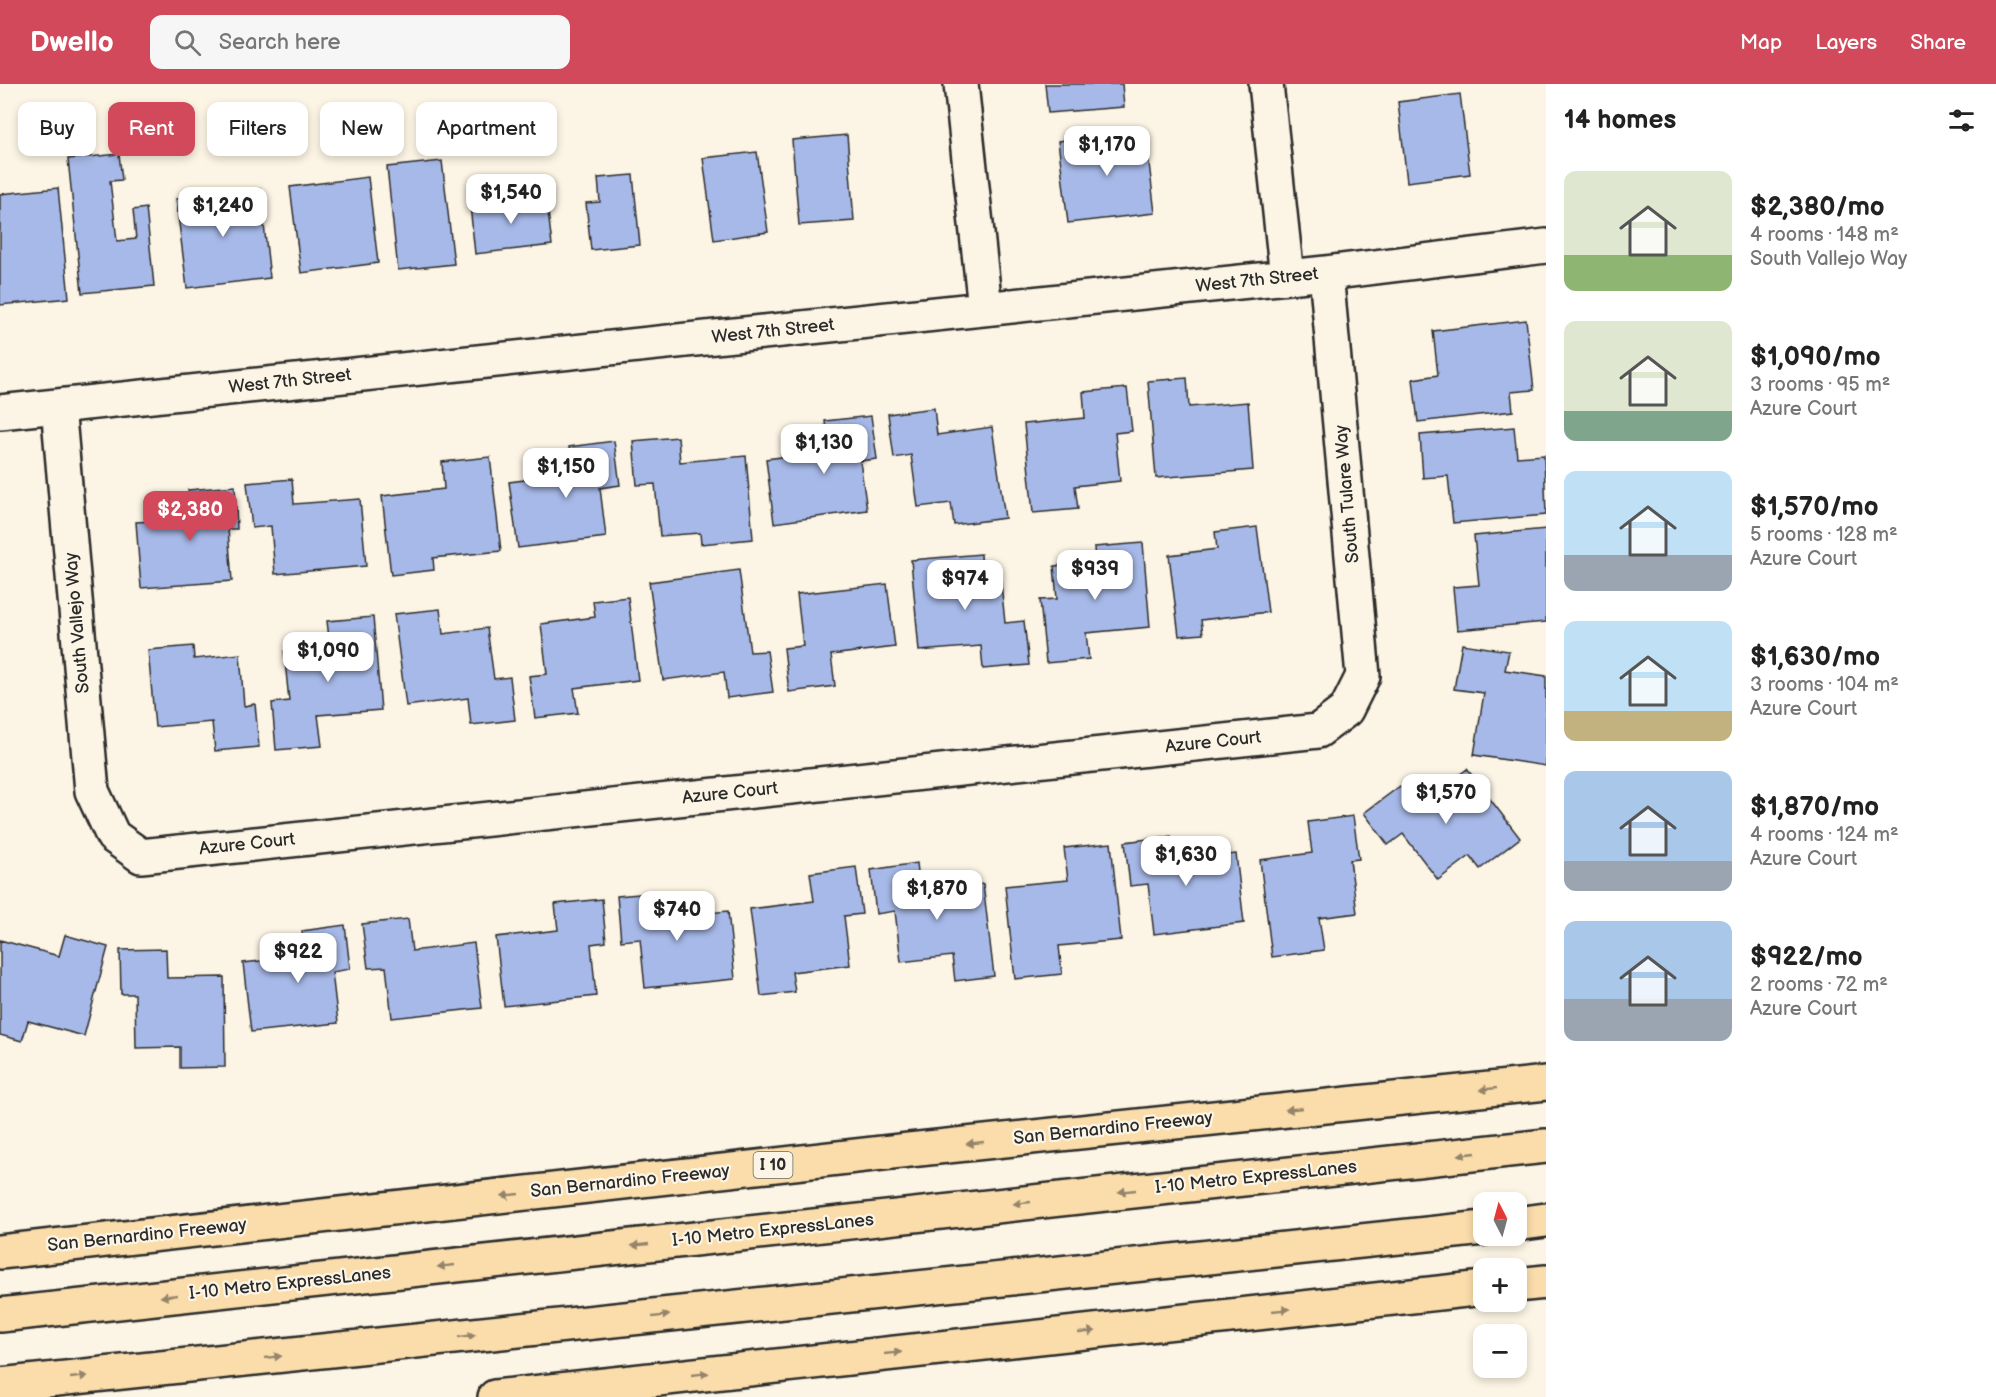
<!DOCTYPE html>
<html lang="en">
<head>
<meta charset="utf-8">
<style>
  body { margin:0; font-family:"Balsamiq Sans",sans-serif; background:#f6f6f6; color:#222; height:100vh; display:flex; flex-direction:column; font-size:22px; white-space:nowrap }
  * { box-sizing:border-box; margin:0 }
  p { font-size:20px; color:#767676 }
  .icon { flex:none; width:33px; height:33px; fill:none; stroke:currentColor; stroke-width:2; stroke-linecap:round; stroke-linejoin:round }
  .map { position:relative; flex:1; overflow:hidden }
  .drawer { display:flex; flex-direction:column; background:#fff; width:450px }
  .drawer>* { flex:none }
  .banner { position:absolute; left:18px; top:18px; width:570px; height:54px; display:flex; gap:12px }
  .needle { width:39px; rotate:354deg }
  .tools { position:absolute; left:1473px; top:1108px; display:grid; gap:12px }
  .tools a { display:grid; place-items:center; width:54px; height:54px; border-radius:12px; background:#fff; box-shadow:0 3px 9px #0003; font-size:30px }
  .price { position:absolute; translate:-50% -51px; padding:0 14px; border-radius:12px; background:#fff; color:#222; font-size:20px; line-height:39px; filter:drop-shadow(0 2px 3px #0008) }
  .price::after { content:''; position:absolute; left:50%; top:36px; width:18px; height:14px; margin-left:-9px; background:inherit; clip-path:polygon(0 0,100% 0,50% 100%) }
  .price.current { background:#d1495b; color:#fff }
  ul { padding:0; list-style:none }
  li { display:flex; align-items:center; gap:18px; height:150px; padding:0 18px }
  li span { display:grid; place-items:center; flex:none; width:168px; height:120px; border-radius:12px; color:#555 }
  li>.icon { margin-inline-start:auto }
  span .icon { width:72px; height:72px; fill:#fffc; stroke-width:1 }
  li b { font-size:26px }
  h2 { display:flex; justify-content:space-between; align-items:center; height:72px; padding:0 18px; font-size:26px }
  .chip { padding:0 21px; border-radius:12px; background:#fff; box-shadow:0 3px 9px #0003; font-size:21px; line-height:54px }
  .chip.current { background:#d1495b; color:#fff }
  header { display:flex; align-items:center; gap:36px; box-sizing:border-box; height:84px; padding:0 30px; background:#d1495b; color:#fff }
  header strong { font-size:28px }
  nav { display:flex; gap:33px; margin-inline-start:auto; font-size:21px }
  .search { width:420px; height:54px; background:#f6f6f6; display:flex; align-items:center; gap:15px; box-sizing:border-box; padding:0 21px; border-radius:12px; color:#767676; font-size:22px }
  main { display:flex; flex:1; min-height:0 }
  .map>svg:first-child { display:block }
  .building { fill:#a7b9e8; stroke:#2b2b2b; stroke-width:1.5 }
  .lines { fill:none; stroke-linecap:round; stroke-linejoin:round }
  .minor-casing { stroke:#2b2b2b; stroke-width:38 }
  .highway-casing { stroke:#2b2b2b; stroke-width:38 }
  .minor { stroke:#fcf5e5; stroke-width:33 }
  .highway { stroke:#fbddab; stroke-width:33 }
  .oneway { fill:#93846b }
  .labels { text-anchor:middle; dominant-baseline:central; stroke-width:4.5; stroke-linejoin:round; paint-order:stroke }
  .shield { fill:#fcf5e5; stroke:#6a6863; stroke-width:1.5 }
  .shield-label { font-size:16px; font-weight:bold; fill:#2b2b2b }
  .street-label { font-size:18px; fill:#2b2b2b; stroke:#fcf5e5 }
</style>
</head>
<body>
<header>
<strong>Dwello</strong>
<div class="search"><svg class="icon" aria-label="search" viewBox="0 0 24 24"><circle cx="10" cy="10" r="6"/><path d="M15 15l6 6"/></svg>Search here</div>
<nav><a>Map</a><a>Layers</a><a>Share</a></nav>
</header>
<main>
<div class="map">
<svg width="1546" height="1313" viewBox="0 0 1546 1313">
  <rect width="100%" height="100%" fill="#fcf5e5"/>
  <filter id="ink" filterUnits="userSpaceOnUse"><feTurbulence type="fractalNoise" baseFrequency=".0167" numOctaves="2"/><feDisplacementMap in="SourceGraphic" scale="12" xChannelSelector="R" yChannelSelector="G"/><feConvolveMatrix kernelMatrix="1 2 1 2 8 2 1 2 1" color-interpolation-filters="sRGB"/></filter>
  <g filter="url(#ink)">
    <path class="building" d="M1045,0h77l2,23 -76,6z
      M1460,10l10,80 -63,8 -9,-80z
      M1145,46l10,83 -87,10 -10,-82z
      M847,51l7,86 -55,4 -7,-85z
      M757,68l11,80 -54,8 -11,-82z
      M119,70l3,26 -12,1 7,60 19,-2 -3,-29 13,-2 8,78 -72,7 -14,-134z
      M442,77l12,103 -56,6 -11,-103z
      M633,91l7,70 -49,5 -5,-47 14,-1 -2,-24z
      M368,93l10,86 -77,10 -11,-86z
      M58,104l11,110 -69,7v-111z
      M260,105l10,89 -83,10 -11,-89z
      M546,111l6,50 -77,9 -5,-49z
      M1526,236l8,70 -23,2 2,19 -95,11 -5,-43 25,-4 -5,-44z
      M1187,294l2,29 59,-5 5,68 -97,8 -8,-97z
      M1127,304l5,43 -17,2 5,48 -45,5 3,23 -45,4 -9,-89 61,-6 -2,-26z
      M934,324l3,27 55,-8 13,91 -51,7 -3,-22 -33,4 -7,-52 -17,3 -6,-44z
      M871,332l6,43 -17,2 7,49 -93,13 -8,-64 63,-8 -4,-30z
      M1514,343l3,30 27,-2 2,60 -93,8 -5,-47 -25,2 -3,-43z
      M678,353l2,25 66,-6 7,83 -52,5 -1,-11 -40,3 -5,-52 -18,1 -4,-44z
      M614,357l6,44 -20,3 6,49 -88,11 -9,-66 63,-8 -3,-27z
      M490,373l11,94 -68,7 1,12 -43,5 -9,-79 62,-7 -2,-27z
      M292,395l2,25 66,-5 6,67 -91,8 -4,-48 -19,2 -5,-45z
      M235,402l2,43h-9l4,52 -91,7 -5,-66 54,-3 -2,-29z
      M1257,443l11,85 -67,8 2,14 -24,2 -10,-81 48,-6 -2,-17z
      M1546,445v93l-89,8 -4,-43 26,-2 -5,-49z
      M1143,459l7,84 -64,6 3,26 -43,4 -6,-63 17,-1 -3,-33 41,-3 -1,-16z
      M981,470l1,21 18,-2 5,50 19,-2 5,44 -46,4 -2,-23 -62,5 -8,-91z
      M739,486l11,82 17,-1 6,41 -46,6 -3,-26 -61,8 -14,-98z
      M887,500l8,63 -64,8 4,31 -46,6 -5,-44 19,-2 -6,-52z
      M628,513l10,83 -64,8 4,25 -43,5 -6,-42 18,-2 -6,-50 54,-7 -2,-16z
      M440,525l3,25 44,-6 7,51 16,-2 5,43 -44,5 -3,-27 -62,8 -12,-92z
      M373,533l8,93 -63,5 4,31 -46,4 -4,-47 17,-2 -5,-50 46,-4 -3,-26z
      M1462,560l47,7 -4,19 41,6v90l-72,-11 10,-62 -30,-4z
      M193,562l1,13 46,-5 4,52 11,-2 4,43 -44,4 -3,-29 -57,5 -7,-77z
      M1467,685l53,69 -40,31 -10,-13 -32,24 -35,-46 -15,11 -24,-32 36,-27 17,21z
      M1353,732l6,43 -9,1 7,53 -38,5 5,32 -52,7 -12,-97 52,-7 -4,-31z
      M1171,752l3,25 62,-7 8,69 -90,11 -6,-50 -18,2 -5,-44z
      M1111,759l10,97 -62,6 3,28 -47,5 -10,-93 63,-6 -4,-32z
      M917,779l3,28 63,-7 11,92 -39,5 -3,-25 -51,6 -6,-51 -19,3 -5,-44z
      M856,783l6,47 -18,2 6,49 -58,7 3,20 -34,4 -11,-87 64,-8 -4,-28z
      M662,808l3,25 63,-6 7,68 -90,9 -5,-49 -19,2 -4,-45z
      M602,815l4,43 -15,2 5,52 -92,10 -8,-69 62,-7 -3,-26z
      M408,835l4,32 62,-8 8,65 -90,10 -6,-51 -18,1 -6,-44z
      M345,841l5,44 -18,3 6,51 -87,9 -8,-69 62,-7 -3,-25z
      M65,851l43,12 -24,89 -56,-15 -6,20 -22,-6v-95l59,16z
      M166,865l1,29 57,-1 1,90 -45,1v-21l-44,1 -1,-54h-14l-1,-44z"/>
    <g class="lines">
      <g class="minor-casing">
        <path id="minor" d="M961,0l24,224
          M1266,0l21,193
          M58,322l34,385 21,45 28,20 1177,-125 28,-21 17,-34 -37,-403
          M0,328l1326,-139 220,-27"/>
      </g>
      <g class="highway-casing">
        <path id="highway" d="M1516,1140l30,-4
          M0,1168l909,-102 637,-67
          M1516,1201l30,-3
          M0,1231l1546,-169
          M0,1301l1484,-157
          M495,1313l989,-109"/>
      </g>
      <use href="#minor" class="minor"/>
      <use href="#highway" class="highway"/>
    </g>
    <defs><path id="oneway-solid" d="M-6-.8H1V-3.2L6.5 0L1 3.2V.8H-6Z" transform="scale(1.5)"/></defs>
    <g class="oneway">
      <use href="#oneway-solid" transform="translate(1488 1005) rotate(174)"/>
      <use href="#oneway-solid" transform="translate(1294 1025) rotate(174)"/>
      <use href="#oneway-solid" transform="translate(975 1059) rotate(174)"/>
      <use href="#oneway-solid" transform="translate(1467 1070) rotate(174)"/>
      <use href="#oneway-solid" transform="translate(1127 1107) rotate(174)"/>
      <use href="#oneway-solid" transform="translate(510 1111) rotate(174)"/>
      <use href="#oneway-solid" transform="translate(1022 1119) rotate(174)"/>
      <use href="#oneway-solid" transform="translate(640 1161) rotate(174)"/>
      <use href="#oneway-solid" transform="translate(446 1182) rotate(174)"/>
      <use href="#oneway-solid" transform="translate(169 1212) rotate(174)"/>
      <use href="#oneway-solid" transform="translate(1281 1226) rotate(-6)"/>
      <use href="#oneway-solid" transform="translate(661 1232) rotate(-6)"/>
      <use href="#oneway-solid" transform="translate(1087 1248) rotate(-6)"/>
      <use href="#oneway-solid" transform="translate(467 1252) rotate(-6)"/>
      <use href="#oneway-solid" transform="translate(893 1269) rotate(-6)"/>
      <use href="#oneway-solid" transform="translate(273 1273) rotate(-6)"/>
      <use href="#oneway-solid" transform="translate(700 1290) rotate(-6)"/>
      <use href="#oneway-solid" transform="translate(79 1293) rotate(-6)"/>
    </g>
  </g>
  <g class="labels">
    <rect class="shield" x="753.5" y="1068" width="39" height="26" rx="4.5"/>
    <g class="shield-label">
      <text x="773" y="1081">I 10</text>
    </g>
    <g class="street-label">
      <text transform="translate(1257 196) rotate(-6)">West 7th Street</text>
      <text transform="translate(773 247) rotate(-6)">West 7th Street</text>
      <text transform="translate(290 297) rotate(-6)">West 7th Street</text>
      <text transform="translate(1347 410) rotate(-95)">South Tulare Way</text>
      <text transform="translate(77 539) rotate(-95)">South Vallejo Way</text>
      <text transform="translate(1213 658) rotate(-6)">Azure Court</text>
      <text transform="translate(730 709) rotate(-6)">Azure Court</text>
      <text transform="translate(247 760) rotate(-6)">Azure Court</text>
      <text transform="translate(1113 1044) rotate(-6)">San Bernardino Freeway</text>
      <text transform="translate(1256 1093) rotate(-6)">I-10 Metro ExpressLanes</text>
      <text transform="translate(630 1097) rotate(-6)">San Bernardino Freeway</text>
      <text transform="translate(773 1146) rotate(-6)">I-10 Metro ExpressLanes</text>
      <text transform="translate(147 1151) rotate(-6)">San Bernardino Freeway</text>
      <text transform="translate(290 1199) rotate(-6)">I-10 Metro ExpressLanes</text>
    </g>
  </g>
</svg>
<div class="tools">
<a><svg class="needle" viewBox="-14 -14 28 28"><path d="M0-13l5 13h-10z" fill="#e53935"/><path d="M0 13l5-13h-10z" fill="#767676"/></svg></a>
<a>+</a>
<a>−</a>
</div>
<b class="price" style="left:1107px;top:93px">$1,170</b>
<b class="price" style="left:511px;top:141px">$1,540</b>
<b class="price" style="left:223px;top:154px">$1,240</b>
<b class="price" style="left:824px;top:391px">$1,130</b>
<b class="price" style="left:566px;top:415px">$1,150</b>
<b class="price current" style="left:190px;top:458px">$2,380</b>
<b class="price" style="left:1095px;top:517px">$939</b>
<b class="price" style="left:965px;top:527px">$974</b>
<b class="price" style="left:328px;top:599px">$1,090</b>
<b class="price" style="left:1446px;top:741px">$1,570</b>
<b class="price" style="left:1186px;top:803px">$1,630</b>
<b class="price" style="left:937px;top:837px">$1,870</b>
<b class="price" style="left:677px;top:858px">$740</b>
<b class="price" style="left:298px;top:900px">$922</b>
<div class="banner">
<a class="chip">Buy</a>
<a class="chip current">Rent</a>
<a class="chip">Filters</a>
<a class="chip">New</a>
<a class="chip">Apartment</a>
</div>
</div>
<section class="drawer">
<h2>14 homes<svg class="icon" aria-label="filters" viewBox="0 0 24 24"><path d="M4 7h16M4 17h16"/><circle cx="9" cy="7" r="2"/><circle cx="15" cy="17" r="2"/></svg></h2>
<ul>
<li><span style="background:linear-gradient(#dfe7d0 70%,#8fb573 0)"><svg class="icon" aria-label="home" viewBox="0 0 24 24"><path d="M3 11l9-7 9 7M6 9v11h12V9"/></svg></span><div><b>$2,380/mo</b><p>4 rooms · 148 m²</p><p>South Vallejo Way</p></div></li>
<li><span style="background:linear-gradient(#dfe7d0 75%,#7fa58c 0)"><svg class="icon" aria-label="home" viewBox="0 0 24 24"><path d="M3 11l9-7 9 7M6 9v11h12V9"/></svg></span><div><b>$1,090/mo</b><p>3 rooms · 95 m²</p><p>Azure Court</p></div></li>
<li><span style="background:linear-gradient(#bfe0f5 70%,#9aa5b1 0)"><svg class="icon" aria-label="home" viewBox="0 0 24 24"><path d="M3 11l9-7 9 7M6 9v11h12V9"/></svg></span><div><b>$1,570/mo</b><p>5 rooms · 128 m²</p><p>Azure Court</p></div></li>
<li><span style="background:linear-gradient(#bfe0f5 75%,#c2b280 0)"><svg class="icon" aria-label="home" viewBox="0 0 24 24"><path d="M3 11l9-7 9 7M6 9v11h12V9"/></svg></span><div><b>$1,630/mo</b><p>3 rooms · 104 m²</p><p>Azure Court</p></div></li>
<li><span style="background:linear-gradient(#a9c7e8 75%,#9aa5b1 0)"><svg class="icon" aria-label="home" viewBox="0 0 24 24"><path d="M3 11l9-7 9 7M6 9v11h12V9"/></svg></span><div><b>$1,870/mo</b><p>4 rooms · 124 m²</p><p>Azure Court</p></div></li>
<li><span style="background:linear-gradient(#a9c7e8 65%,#9aa5b1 0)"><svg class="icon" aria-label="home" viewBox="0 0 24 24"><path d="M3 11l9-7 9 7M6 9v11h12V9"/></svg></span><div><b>$922/mo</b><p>2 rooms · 72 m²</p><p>Azure Court</p></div></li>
</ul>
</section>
</main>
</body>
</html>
